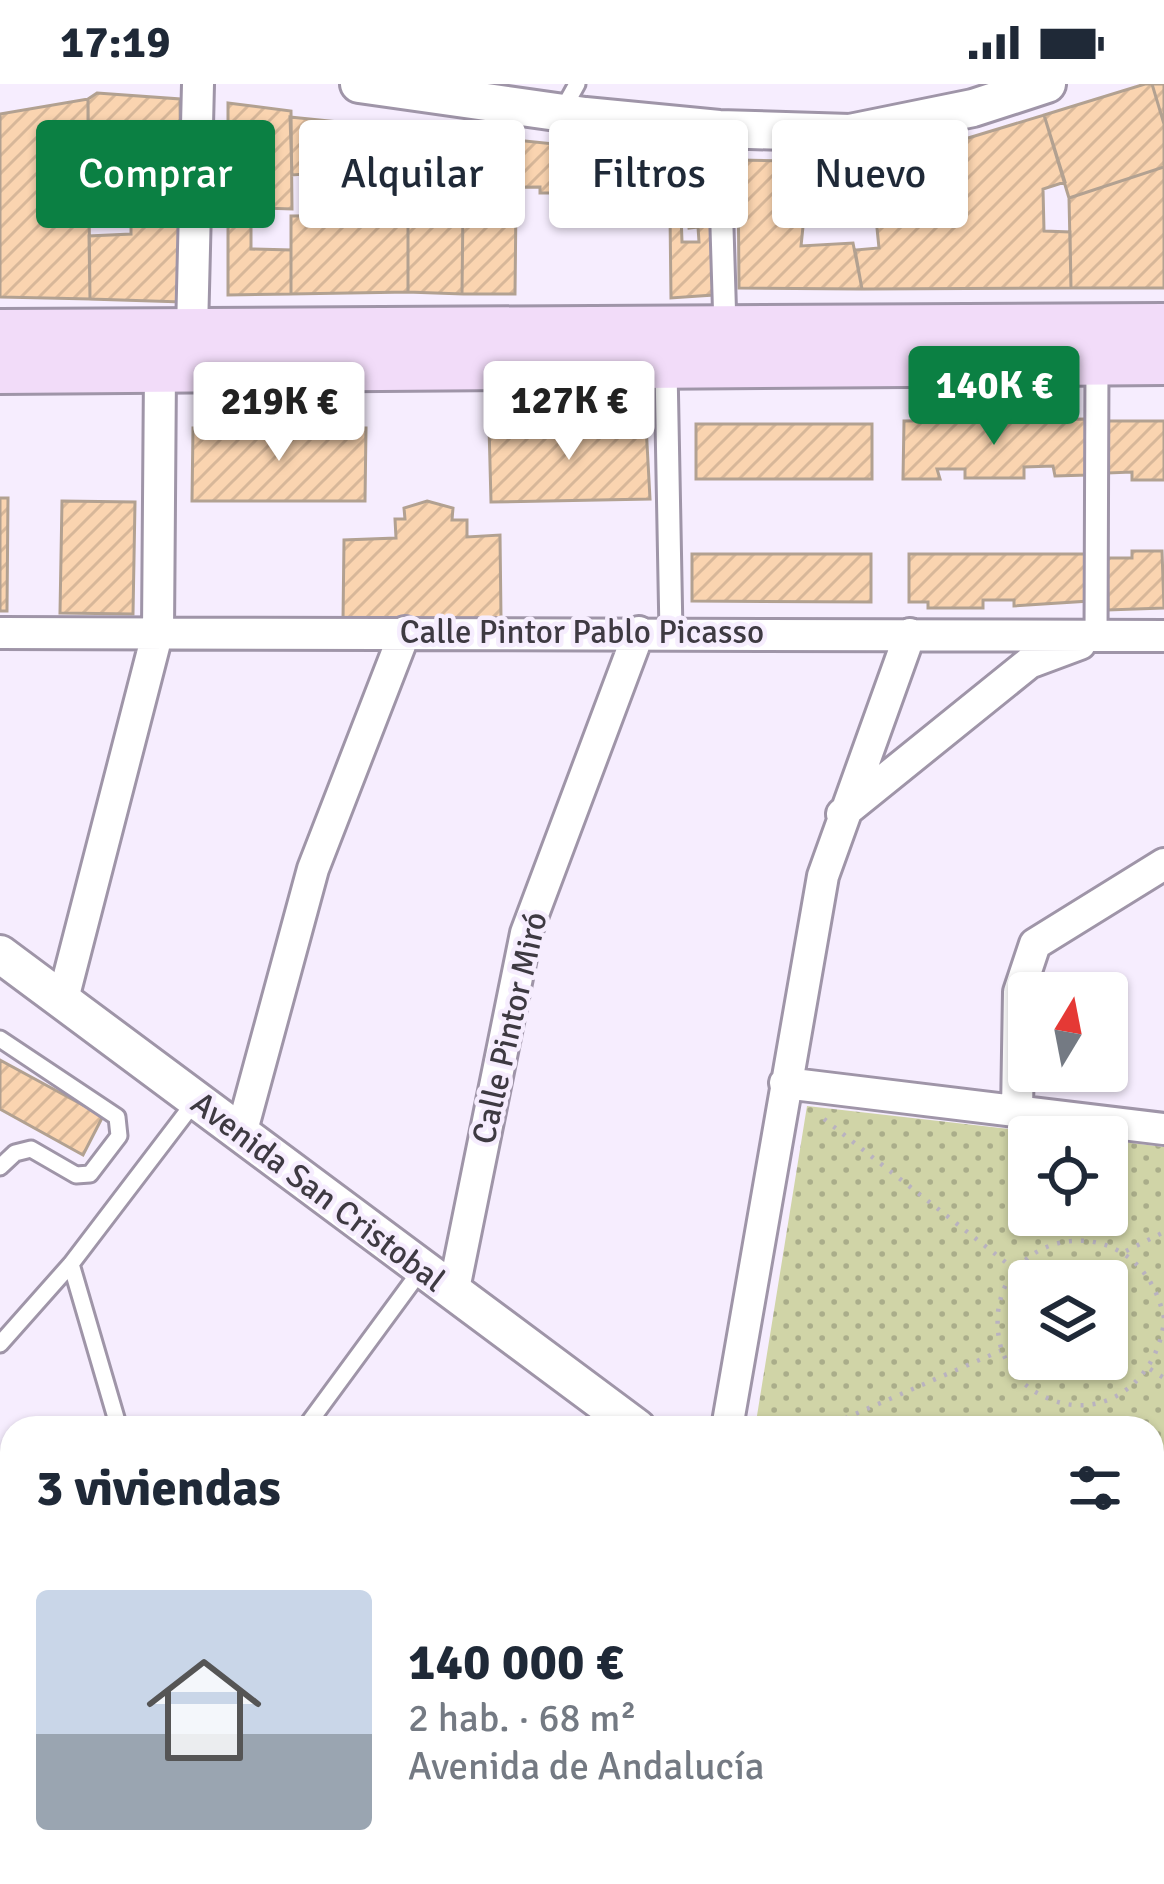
<!DOCTYPE html>
<html lang="es">
<head>
<meta charset="utf-8">
<style>
  body { margin:0; font-family:Signika,sans-serif; background:#f2f2f3; color:#1f2937; height:100vh; display:flex; flex-direction:column; font-size:45px; white-space:nowrap }
  * { box-sizing:border-box; margin:0 }
  p { font-size:39px; color:#747a83 }
  .icon { flex:none; width:66px; height:66px; fill:none; stroke:currentColor; stroke-width:2; stroke-linecap:round; stroke-linejoin:round }
  .map { position:relative; flex:1; overflow:hidden }
  .sheet { position:absolute; left:0px; top:1332px; width:1164px; height:468px; display:flex; flex-direction:column; background:#fff; border-radius:36px 36px 0 0; box-shadow:0 3px 9px #0004 }
  .sheet>* { flex:none }
  .hud { position:absolute; left:36px; top:36px; width:1092px; height:108px; display:flex; gap:24px }
  .needle { width:78px; rotate:10deg }
  .tools { position:absolute; left:1008px; top:888px; display:grid; gap:24px }
  .tools a { display:grid; place-items:center; width:120px; height:120px; border-radius:12px; background:#fff; box-shadow:0 3px 9px #0004; font-size:60px }
  .price { position:absolute; translate:-50% -102px; padding:0 27px; border-radius:12px; background:#fff; color:#222; font-size:39px; line-height:78px; filter:drop-shadow(0 3px 6px #0008) }
  .price::after { content:''; position:absolute; left:50%; top:72px; width:36px; height:27px; margin-left:-18px; background:inherit; clip-path:polygon(0 0,100% 0,50% 100%) }
  .price.on { background:#0b8043; color:#fff }
  ul { padding:0; list-style:none }
  li { display:flex; align-items:center; gap:36px; height:300px; padding:0 36px }
  li+li { border-top:3px solid #e0e1e3 }
  li span { display:grid; place-items:center; flex:none; width:336px; height:240px; border-radius:12px; color:#555 }
  li>.icon { margin-inline-start:auto }
  span .icon { width:144px; height:144px; fill:#fffc; stroke-width:1 }
  li b { font-size:51px }
  h2 { display:flex; justify-content:space-between; align-items:center; height:144px; padding:0 36px; font-size:51px }
  .tag { padding:0 42px; border-radius:12px; background:#fff; box-shadow:0 3px 9px #0004; font-size:42px; line-height:108px }
  .tag.on { background:#0b8043; color:#fff }
  .status { display:flex; justify-content:space-between; align-items:center; height:84px; padding:0 60px; background:#fff; direction:ltr }
  .status svg { height:33px; fill:currentColor }
  .map>svg:first-child { display:block }
  .park { fill:url(#park-dots); fill-rule:evenodd }
  .building { fill:url(#building-hatch); stroke:#b2a191; stroke-width:3 }
  .lines { fill:none; stroke-linecap:round; stroke-linejoin:round }
  .service-casing { stroke:#9f95a8; stroke-width:21 }
  .pedestrian-casing { stroke:#9f95a8; stroke-width:27 }
  .minor-casing { stroke:#9f95a8; stroke-width:36 }
  .tertiary-casing { stroke:#9f95a8; stroke-width:42 }
  .secondary-casing { stroke:#9f95a8; stroke-width:48 }
  .path { stroke:#b9b2c0; stroke-width:4.5; stroke-dasharray:3 9; stroke-linecap:butt }
  .service { stroke:#fff; stroke-width:15 }
  .pedestrian { stroke:#fff; stroke-width:21 }
  .minor { stroke:#fff; stroke-width:30 }
  .tertiary { stroke:#fff; stroke-width:36 }
  .secondary { stroke:#f2dcf9; stroke-width:42 }
  .labels { text-anchor:middle; dominant-baseline:central; stroke-width:9; stroke-linejoin:round; paint-order:stroke }
  .street-label { font-size:33px; fill:#3e3a42; stroke:#f6edfe }
</style>
</head>
<body>
<div class="status"><b>17:19</b><svg viewBox="0 0 49 12"><path d="M0 12V9h3v3zM5 12V6h3v6zM10 12V3h3v9zM15 12V0h3v12zM26 1h20v11H26zM47 4h2v5h-2z"/></svg></div>
<div class="map">
<svg width="1164" height="1800" viewBox="0 0 1164 1800">
  <defs>
    <pattern id="park-dots" width="8" height="8" patternUnits="userSpaceOnUse" patternTransform="scale(3)"><rect width="8" height="8" fill="#d0d4a7"/><path d="M2 2h.1M6 6h.1" fill="none" stroke="#aaad8a" stroke-width="1.8" stroke-linecap="round"/></pattern>
    <pattern id="building-hatch" width="6" height="6" patternUnits="userSpaceOnUse" patternTransform="scale(3)"><rect width="6" height="6" fill="#fad4b0"/><path d="M-1 1l2-2M0 6l6-6M5 7l2-2" fill="none" stroke="#d7b799"/></pattern>
  </defs>
  <rect width="100%" height="100%" fill="#f6edfe"/>
  <path class="park" d="M807,1022l273,31h-51v78h78v-75l57,7v384l-12,-2v-101h-397zM1029,1197h78v78h-78z"/>
  <path class="building" d="M1145,0h7l12,40v43l-95,31 -25,-83z
    M1152,0h12v40z
    M97,9l83,6 2,203 -92,-3 -1,-63 42,-2v-93l-43,-1v-41z
    M88,15l2,200 -90,-2v-183z
    M228,19l63,8 1,98 -64,-2z
    M1044,31l21,67 -22,7 1,42 26,1 1,56 -209,1 -7,-39 24,-2 -3,-30h-30l-11,-56 64,-3z
    M290,33l362,37 3,40 -99,4v-5h-16v-6l-117,1 -1,-6 -23,-3 -41,4 -1,-8 -22,-3 -43,3z
    M652,70l60,5 1,53 -56,3z
    M738,76l97,2 8,42 -56,-1 1,10 16,4 -3,29 52,-3 9,46 -123,-1z
    M1164,83v121h-93l-2,-90z
    M516,119l-1,91h-53l1,-88z
    M408,120l55,2 -1,88 -54,-2z
    M228,123l23,1v41l40,1v44l-63,1z
    M713,128v83l-42,3 -1,-84h11l1,28h17l-1,-15 -9,1 -2,-15z
    M408,131v77l-117,2v-78z
    M1086,335l1,56 -32,1 -2,-10 -29,1v11h-59v-9h-28l3,10h-37l1,-58z
    M1108,337h56v59h-32v-8l-24,1z
    M696,340h176v55h-176z
    M646,341l4,74 -159,3 -2,-76z
    M193,344h173l-1,73h-173z
    M0,414h8l-1,113h-7z
    M62,417l73,1 -2,112 -73,-1z
    M427,417l26,7 -1,12h15v17l33,-2 1,83 -158,3 1,-81 52,-2 -1,-19h10l-1,-11z
    M1132,467h30l2,57 -56,2 -1,-52h25z
    M692,470h179v48l-179,-1z
    M909,470h180v47l-75,5v-6h-31v8h-55v-6h-19z
    M0,976l103,56 -20,39 -83,-46z
    M12,1762v26h231l4,12h-247v-35z
    M556,1788h88l2,12h-88z"/>
  <g class="lines">
    <g class="service-casing">
      <path id="service" d="M562,27l15,-27
        M0,955l117,78 2,19 -29,38 -14,1 -45,-26 -16,4 -15,14
        M71,1180l48,164
        M0,1260l71,-80 125,-164
        M305,1344l116,-158
        M0,1742l12,-4
        M726,1788l8,12"/>
    </g>
    <g class="pedestrian-casing">
      <path id="pedestrian" d="M719,45l6,198
        M666,284l5,265
        M1096,554l1,-274"/>
    </g>
    <g class="minor-casing">
      <path id="minor" d="M192,247l6,-247
        M0,549l1164,3
        M842,730l187,-151 51,-19
        M63,915l95,-368 2,-260
        M785,999l379,46
        M1017,1027l2,-119 16,-48 129,-80
        M241,1050l72,-265 92,-237
        M453,1210l73,-361 113,-301
        M727,1344l96,-552 87,-242"/>
    </g>
    <g class="tertiary-casing">
      <path id="tertiary" d="M359,0l226,32 134,13 131,4 123,-25 74,-24
        M0,870l637,474
        M1152,1479l12,2"/>
    </g>
    <g class="secondary-casing">
      <path id="secondary" d="M0,247l1164,-6
        M0,288l1164,-9"/>
    </g>
    <path class="path" d="M824,1035l189,149
      M1126,1167l38,-19
      M1164,1234c-26,-123 -188,-88 -164,26 5,20 20,40 39,50 60,33 118,-11 125,-73
      M1150,1285l14,9
      M823,1344l177,-77"/>
    <use href="#service" class="service"/>
    <use href="#pedestrian" class="pedestrian"/>
    <use href="#minor" class="minor"/>
    <use href="#tertiary" class="tertiary"/>
    <use href="#secondary" class="secondary"/>
  </g>
  <g class="labels">
    <g class="street-label">
      <text x="582" y="548">Calle Pintor Pablo Picasso</text>
      <text transform="translate(510 944) rotate(-77)">Calle Pintor Miró</text>
      <text transform="translate(318 1108) rotate(37)">Avenida San Cristobal</text>
    </g>
  </g>
</svg>
<div class="tools">
<a><svg class="needle" viewBox="-14 -14 28 28"><path d="M0-13l5 13h-10z" fill="#e53935"/><path d="M0 13l5-13h-10z" fill="#747a83"/></svg></a>
<a><svg class="icon" aria-label="locate" viewBox="0 0 24 24"><circle cx="12" cy="12" r="6"/><path d="M12 2v4M12 18v4M2 12h4M18 12h4"/></svg></a>
<a><svg class="icon" aria-label="layers" viewBox="0 0 24 24"><path d="M12 4l9 5-9 5-9-5zM3 14l9 5 9-5"/></svg></a>
</div>
<b class="price on" style="left:994px;top:364px">140K €</b>
<b class="price" style="left:569px;top:379px">127K €</b>
<b class="price" style="left:279px;top:380px">219K €</b>
<div class="hud">
<a class="tag on">Comprar</a>
<a class="tag">Alquilar</a>
<a class="tag">Filtros</a>
<a class="tag">Nuevo</a>
</div>
<section class="sheet">
<h2>3 viviendas<svg class="icon" aria-label="filters" viewBox="0 0 24 24"><path d="M4 7h16M4 17h16"/><circle cx="9" cy="7" r="2"/><circle cx="15" cy="17" r="2"/></svg></h2>
<ul>
<li><span style="background:linear-gradient(#c9d6e8 60%,#9aa5b1 0)"><svg class="icon" aria-label="home" viewBox="0 0 24 24"><path d="M3 11l9-7 9 7M6 9v11h12V9"/></svg></span><div><b>140 000 €</b><p>2 hab. · 68 m²</p><p>Avenida de Andalucía</p></div></li>
</ul>
</section>
</div>
</body>
</html>
